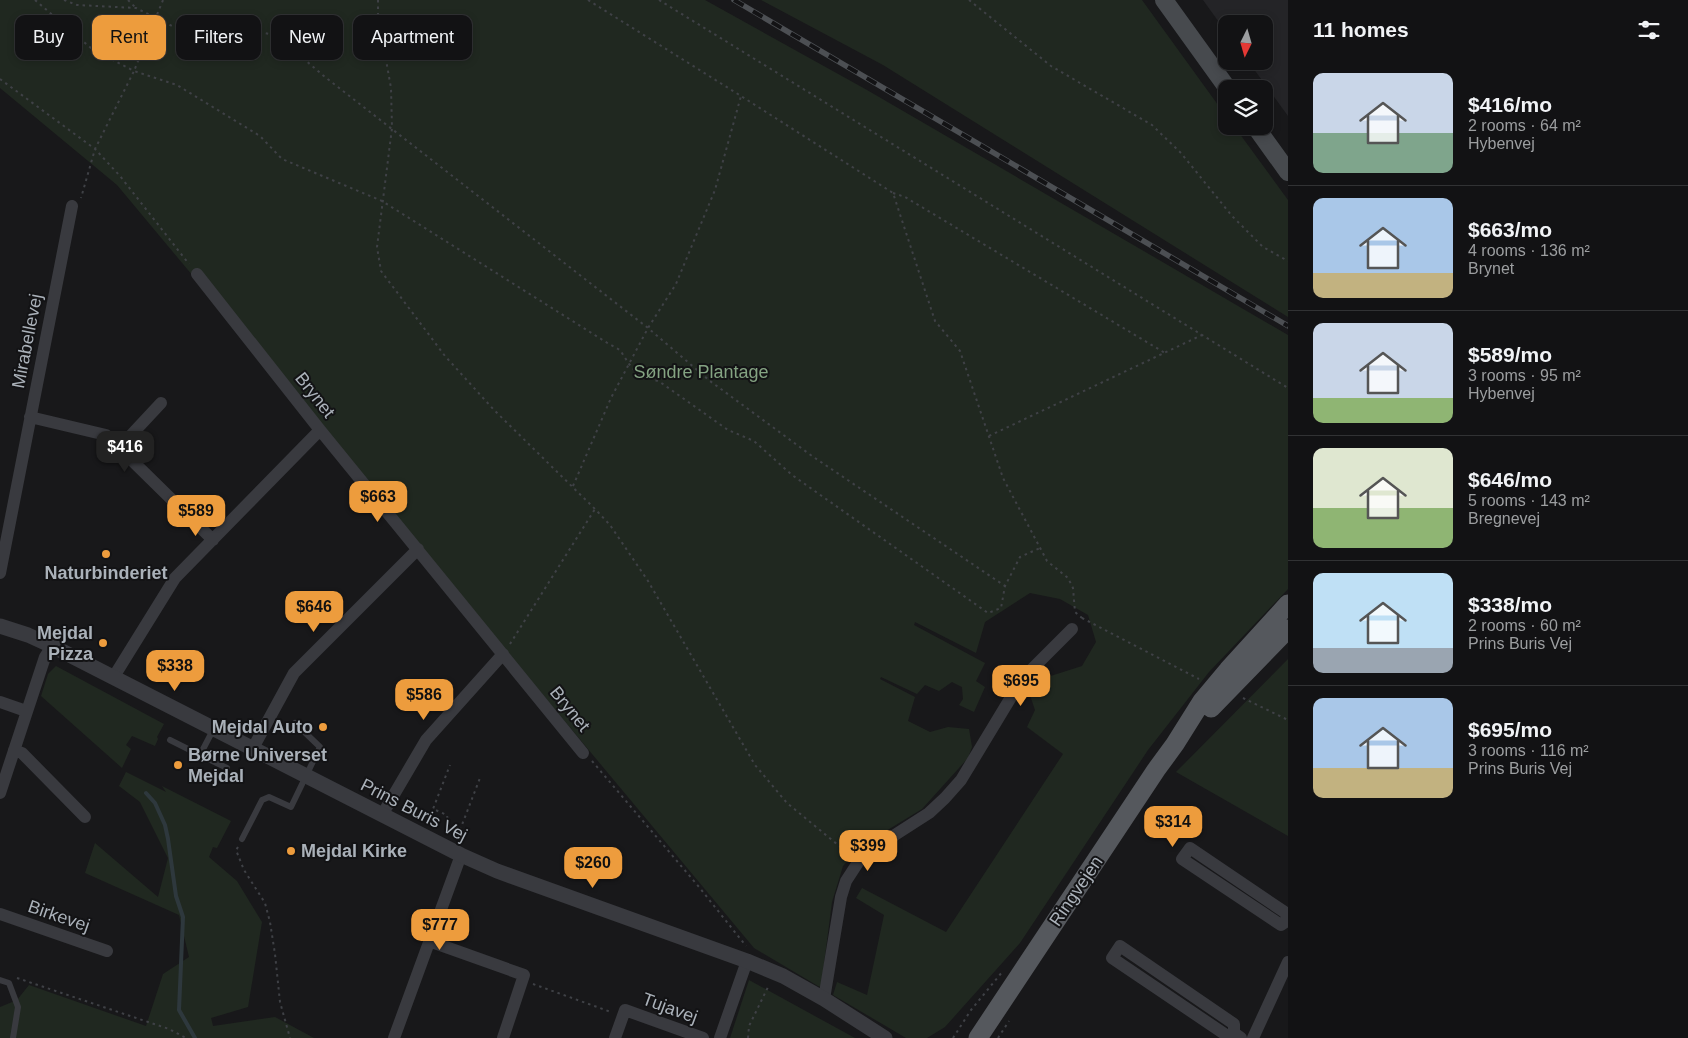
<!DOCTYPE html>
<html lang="en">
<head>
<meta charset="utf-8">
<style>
  body { margin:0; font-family:Helvetica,sans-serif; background:#1b1b1d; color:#f1f3f6; height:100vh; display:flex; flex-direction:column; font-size:19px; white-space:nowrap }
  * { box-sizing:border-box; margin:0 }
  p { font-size:16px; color:#9c9ea0 }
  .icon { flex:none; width:28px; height:28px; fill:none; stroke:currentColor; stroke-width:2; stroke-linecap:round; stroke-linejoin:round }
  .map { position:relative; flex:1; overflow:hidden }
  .side { display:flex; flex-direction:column; background:#121214; width:400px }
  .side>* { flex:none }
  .hud { position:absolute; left:15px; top:15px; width:475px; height:45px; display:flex; gap:10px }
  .needle { width:32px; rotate:185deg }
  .tools { position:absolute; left:1218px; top:15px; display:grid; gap:10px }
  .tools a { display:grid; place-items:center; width:55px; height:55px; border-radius:10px; background:#121214; box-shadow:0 2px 8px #0003,0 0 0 1px #313234; font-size:25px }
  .price { position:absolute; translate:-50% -42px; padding:0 11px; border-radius:10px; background:#ed9c3d; color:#111; font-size:16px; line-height:32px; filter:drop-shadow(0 1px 2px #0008) }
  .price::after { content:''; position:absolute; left:50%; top:30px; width:15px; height:11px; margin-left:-8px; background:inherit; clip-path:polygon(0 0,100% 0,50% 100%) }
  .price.selected { background:#222; color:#fff }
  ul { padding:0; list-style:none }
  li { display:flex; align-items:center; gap:15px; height:125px; padding:0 25px }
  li+li { border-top:1px solid #313234 }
  li span { display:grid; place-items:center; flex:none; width:140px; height:100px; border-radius:10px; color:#555 }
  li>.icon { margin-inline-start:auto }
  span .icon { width:60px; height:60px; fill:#fffc; stroke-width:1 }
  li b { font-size:21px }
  h2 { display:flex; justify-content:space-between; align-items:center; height:60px; padding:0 25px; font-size:21px }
  .chip { padding:0 18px; border-radius:10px; background:#121214; box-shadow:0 2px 8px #0003,0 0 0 1px #313234; font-size:18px; line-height:45px }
  .chip.selected { background:#ed9c3d; color:#111 }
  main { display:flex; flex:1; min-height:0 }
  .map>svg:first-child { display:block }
  .built { fill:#242427 }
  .green { fill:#202820 }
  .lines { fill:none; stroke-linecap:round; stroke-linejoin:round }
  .stream { stroke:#2e383d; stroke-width:4 }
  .path { stroke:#3f4146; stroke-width:2; stroke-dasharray:2.5 4; stroke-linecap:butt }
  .service { stroke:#393a3f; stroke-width:6 }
  .minor { stroke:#393a3f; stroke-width:12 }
  .tertiary { stroke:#393a3f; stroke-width:15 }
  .secondary { stroke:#474a4e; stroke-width:18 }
  .primary { stroke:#55585d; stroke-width:19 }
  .rail-casing { stroke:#4c4f53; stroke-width:5.5 }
  .rail { stroke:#131315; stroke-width:4; stroke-dasharray:11; stroke-linecap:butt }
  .poi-dot { fill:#ed9c3d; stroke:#131315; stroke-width:2 }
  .labels { text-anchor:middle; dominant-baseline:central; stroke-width:4; stroke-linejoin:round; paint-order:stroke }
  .street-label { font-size:18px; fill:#aab1b9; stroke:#131315 }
  .park-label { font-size:18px; fill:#84a382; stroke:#131315 }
  .poi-label { font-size:18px; font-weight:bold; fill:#aab1b9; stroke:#131315; text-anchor:end }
</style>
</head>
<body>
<main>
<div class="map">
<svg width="1288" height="1038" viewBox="0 0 1288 1038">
  <rect width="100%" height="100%" fill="#18181a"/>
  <path class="built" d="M1203,0h85v116l-40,-55h16v-37h-38v8z"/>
  <path class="green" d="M0,0h705l162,90 421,245v254l-79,83 -61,78 -128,193 -75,84 -18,11h-21l-73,-43 4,-13 30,13 17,-80 -28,-17 6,-10 84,44 117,-178 -36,-27 8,-17 -6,-18 9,-12 44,-14 14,-24 -8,-27 -28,-16 -30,-6 -45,29 -9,31 -61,-31 -1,3 71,38 -9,18 9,6 -11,25 -15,-7 4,-6 -1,-12 -10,-5 -13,9 -14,-6 -8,9 -36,-17 -1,2 35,18 -7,24 22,11 18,-5 21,2 3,18 -4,11 -46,51 -59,36 -20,21 -11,36 -11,85 -3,-1 -64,-38 -637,-763 -117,-97z
    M761,0h381l84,116v10h8l54,74v117l-405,-252z
    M1288,659v177l-112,-64z
    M56,666l108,58 -7,13 1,2 -3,7 -23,-10 -6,9 5,4 -9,19 -81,-72 7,-22z
    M126,772l40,20 -4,-6 69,35 -14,27 -4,-1 -4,10 28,24 25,41 -14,85 -37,11 2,8 62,-9 39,21h-314v-31l17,-7 12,-15 117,41 17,-52 26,-17 -10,-42 -94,-42 10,-30 63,54 10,-39 -28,-56 -21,-16z
    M749,980l106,58h-125z"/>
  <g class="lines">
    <path class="stream" d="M146,793l9,10 10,22 3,14 8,57 7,21 -4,93 16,28"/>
    <path class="path" d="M35,0l57,49 42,22 -39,78 -14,49
      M64,0l13,5 59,3 40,20 73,1 28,7 48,41 323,251 62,53 102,75 193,130
      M128,0l8,8
      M163,0l-29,71 43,14 83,51 22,23 100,42 227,143 11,6 9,14 8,9 23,9 68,48 26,11 38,34 196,138 13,-5 4,-22 15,-29 20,-9
      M378,0v15l13,73 1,40 -15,119 4,24 64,85 49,54 101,99 15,16 38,56 107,184 32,38 62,51
      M588,0l153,96 152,97 42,128 25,30 43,127 44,83 21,17 5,10 2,24 7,6 -3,3
      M659,0l629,388
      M969,0l82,66 101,59 29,28 51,63 31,31 25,14
      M0,79l95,70 25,27 69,88
      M893,193l12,4 260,156
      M989,436l213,-101
      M573,486l38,-88 37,-70 28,-44 39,-94 26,-94
      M1082,618l117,61
      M510,644l85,-135
      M1243,698l45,22
      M592,761l107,126 47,59
      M448,825l-1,-10 -14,-6 17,-44
      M460,830l20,-52
      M238,847l-2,3 8,20 21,33 5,19 5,32 5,48 10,36
      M17,978l152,51 17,9
      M533,984l78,28
      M748,1038l1,-12 20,-41
      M953,1038l18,-28 32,-39
      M998,1038l11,-17"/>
    <path class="service" d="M213,730l-13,25 27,13
      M170,740l30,15
      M242,839l20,-39 7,-3 22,10 29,-60 -25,-24
      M0,980l9,3 9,24 -5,31"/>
    <path class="minor" d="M197,274l123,156 263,323
      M30,417l76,18 107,105
      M119,448l42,-45
      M0,573l72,-367
      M113,678l62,-100 145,-148
      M0,702l26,9
      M253,748l41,-75 124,-124
      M14,750l8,3 63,64
      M0,793l45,-136 7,-11
      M382,815l44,-75 77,-86
      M1190,848l96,65 1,8 -6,4 -99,-66z
      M0,914l107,37
      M429,941l95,34 -21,63
      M824,999l17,-102 5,-16 13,-20 14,-12 56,-36 16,-15 16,-18 61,-101 50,-50
      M1234,1033v-9l-114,-78 -8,12 114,77 8,-2 7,5
      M394,1038l67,-183
      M615,1038l10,-28 78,28
      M720,1038l27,-77
      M1253,1038l35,-76"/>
    <path class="tertiary" d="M0,626l28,9 24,11 409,209 36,16 250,90 36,15 41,23 61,39"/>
    <path class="secondary" d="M1164,0l64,89
      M1255,126l33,46"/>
    <path class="primary" d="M1211,708l77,-79
      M978,1038l178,-268 19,-26 27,-43 26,-31 60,-66"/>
    <g class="rail-casing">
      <path id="rail" d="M734,0l554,326"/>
    </g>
    <use href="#rail" class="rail"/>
  </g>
  <g class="poi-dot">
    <circle cx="106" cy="554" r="5"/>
    <circle cx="103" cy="643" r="5"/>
    <circle cx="323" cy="727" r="5"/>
    <circle cx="178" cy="765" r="5"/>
    <circle cx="291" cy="851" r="5"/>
  </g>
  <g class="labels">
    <g class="street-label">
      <text transform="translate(27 341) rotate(-79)">Mirabellevej</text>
      <text transform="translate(315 395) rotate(52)">Brynet</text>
      <text transform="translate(570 709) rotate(51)">Brynet</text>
      <text transform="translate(414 810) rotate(27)">Prins Buris Vej</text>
      <text transform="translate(1076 891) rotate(-56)">Ringvejen</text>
      <text transform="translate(59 916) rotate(19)">Birkevej</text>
      <text transform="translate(670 1008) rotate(20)">Tujavej</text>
    </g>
    <g class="park-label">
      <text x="701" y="372">Søndre Plantage</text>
    </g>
    <g class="poi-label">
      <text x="106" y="573" text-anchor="middle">Naturbinderiet</text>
      <text x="93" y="633">Mejdal<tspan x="93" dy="21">Pizza</tspan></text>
      <text x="313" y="727">Mejdal Auto</text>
      <text x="188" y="755" text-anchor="start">Børne Universet<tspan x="188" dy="21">Mejdal</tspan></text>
      <text x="301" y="851" text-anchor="start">Mejdal Kirke</text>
    </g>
  </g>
</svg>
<div class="tools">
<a><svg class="needle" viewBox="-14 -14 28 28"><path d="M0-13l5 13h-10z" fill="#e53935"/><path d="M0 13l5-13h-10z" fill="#9c9ea0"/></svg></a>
<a><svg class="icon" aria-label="layers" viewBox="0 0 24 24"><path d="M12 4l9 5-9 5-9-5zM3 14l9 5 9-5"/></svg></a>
</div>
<b class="price selected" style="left:125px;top:473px">$416</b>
<b class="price" style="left:378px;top:523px">$663</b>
<b class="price" style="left:196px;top:537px">$589</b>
<b class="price" style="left:314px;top:633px">$646</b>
<b class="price" style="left:175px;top:692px">$338</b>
<b class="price" style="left:1021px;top:707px">$695</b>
<b class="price" style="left:424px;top:721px">$586</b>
<b class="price" style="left:1173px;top:848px">$314</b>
<b class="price" style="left:868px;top:872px">$399</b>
<b class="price" style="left:593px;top:889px">$260</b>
<b class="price" style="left:440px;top:951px">$777</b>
<div class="hud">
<a class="chip">Buy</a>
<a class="chip selected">Rent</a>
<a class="chip">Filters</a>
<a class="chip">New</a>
<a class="chip">Apartment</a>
</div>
</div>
<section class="side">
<h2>11 homes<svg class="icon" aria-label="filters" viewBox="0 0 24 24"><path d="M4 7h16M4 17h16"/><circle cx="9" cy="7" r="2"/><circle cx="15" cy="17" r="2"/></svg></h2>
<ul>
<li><span style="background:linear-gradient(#c9d6e8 60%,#7fa58c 0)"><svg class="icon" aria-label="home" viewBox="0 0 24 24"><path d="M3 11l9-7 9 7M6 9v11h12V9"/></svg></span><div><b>$416/mo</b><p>2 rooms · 64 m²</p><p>Hybenvej</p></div></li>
<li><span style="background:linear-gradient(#a9c7e8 75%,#c2b280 0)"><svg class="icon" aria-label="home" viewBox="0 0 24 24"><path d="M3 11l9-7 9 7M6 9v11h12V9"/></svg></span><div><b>$663/mo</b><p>4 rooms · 136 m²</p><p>Brynet</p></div></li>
<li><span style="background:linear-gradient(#c9d6e8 75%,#8fb573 0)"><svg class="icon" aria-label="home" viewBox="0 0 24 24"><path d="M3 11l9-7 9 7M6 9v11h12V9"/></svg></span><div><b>$589/mo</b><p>3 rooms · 95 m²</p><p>Hybenvej</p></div></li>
<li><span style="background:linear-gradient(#dfe7d0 60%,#8fb573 0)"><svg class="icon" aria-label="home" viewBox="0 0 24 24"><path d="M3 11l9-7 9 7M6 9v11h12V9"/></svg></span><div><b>$646/mo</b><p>5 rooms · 143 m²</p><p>Bregnevej</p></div></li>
<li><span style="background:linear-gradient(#bfe0f5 75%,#9aa5b1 0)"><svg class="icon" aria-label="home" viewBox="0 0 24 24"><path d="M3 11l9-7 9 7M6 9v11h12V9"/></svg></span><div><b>$338/mo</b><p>2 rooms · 60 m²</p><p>Prins Buris Vej</p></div></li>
<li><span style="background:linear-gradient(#a9c7e8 70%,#c2b280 0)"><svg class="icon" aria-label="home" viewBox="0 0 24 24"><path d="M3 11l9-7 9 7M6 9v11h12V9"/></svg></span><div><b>$695/mo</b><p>3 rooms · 116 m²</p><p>Prins Buris Vej</p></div></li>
</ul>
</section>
</main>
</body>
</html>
